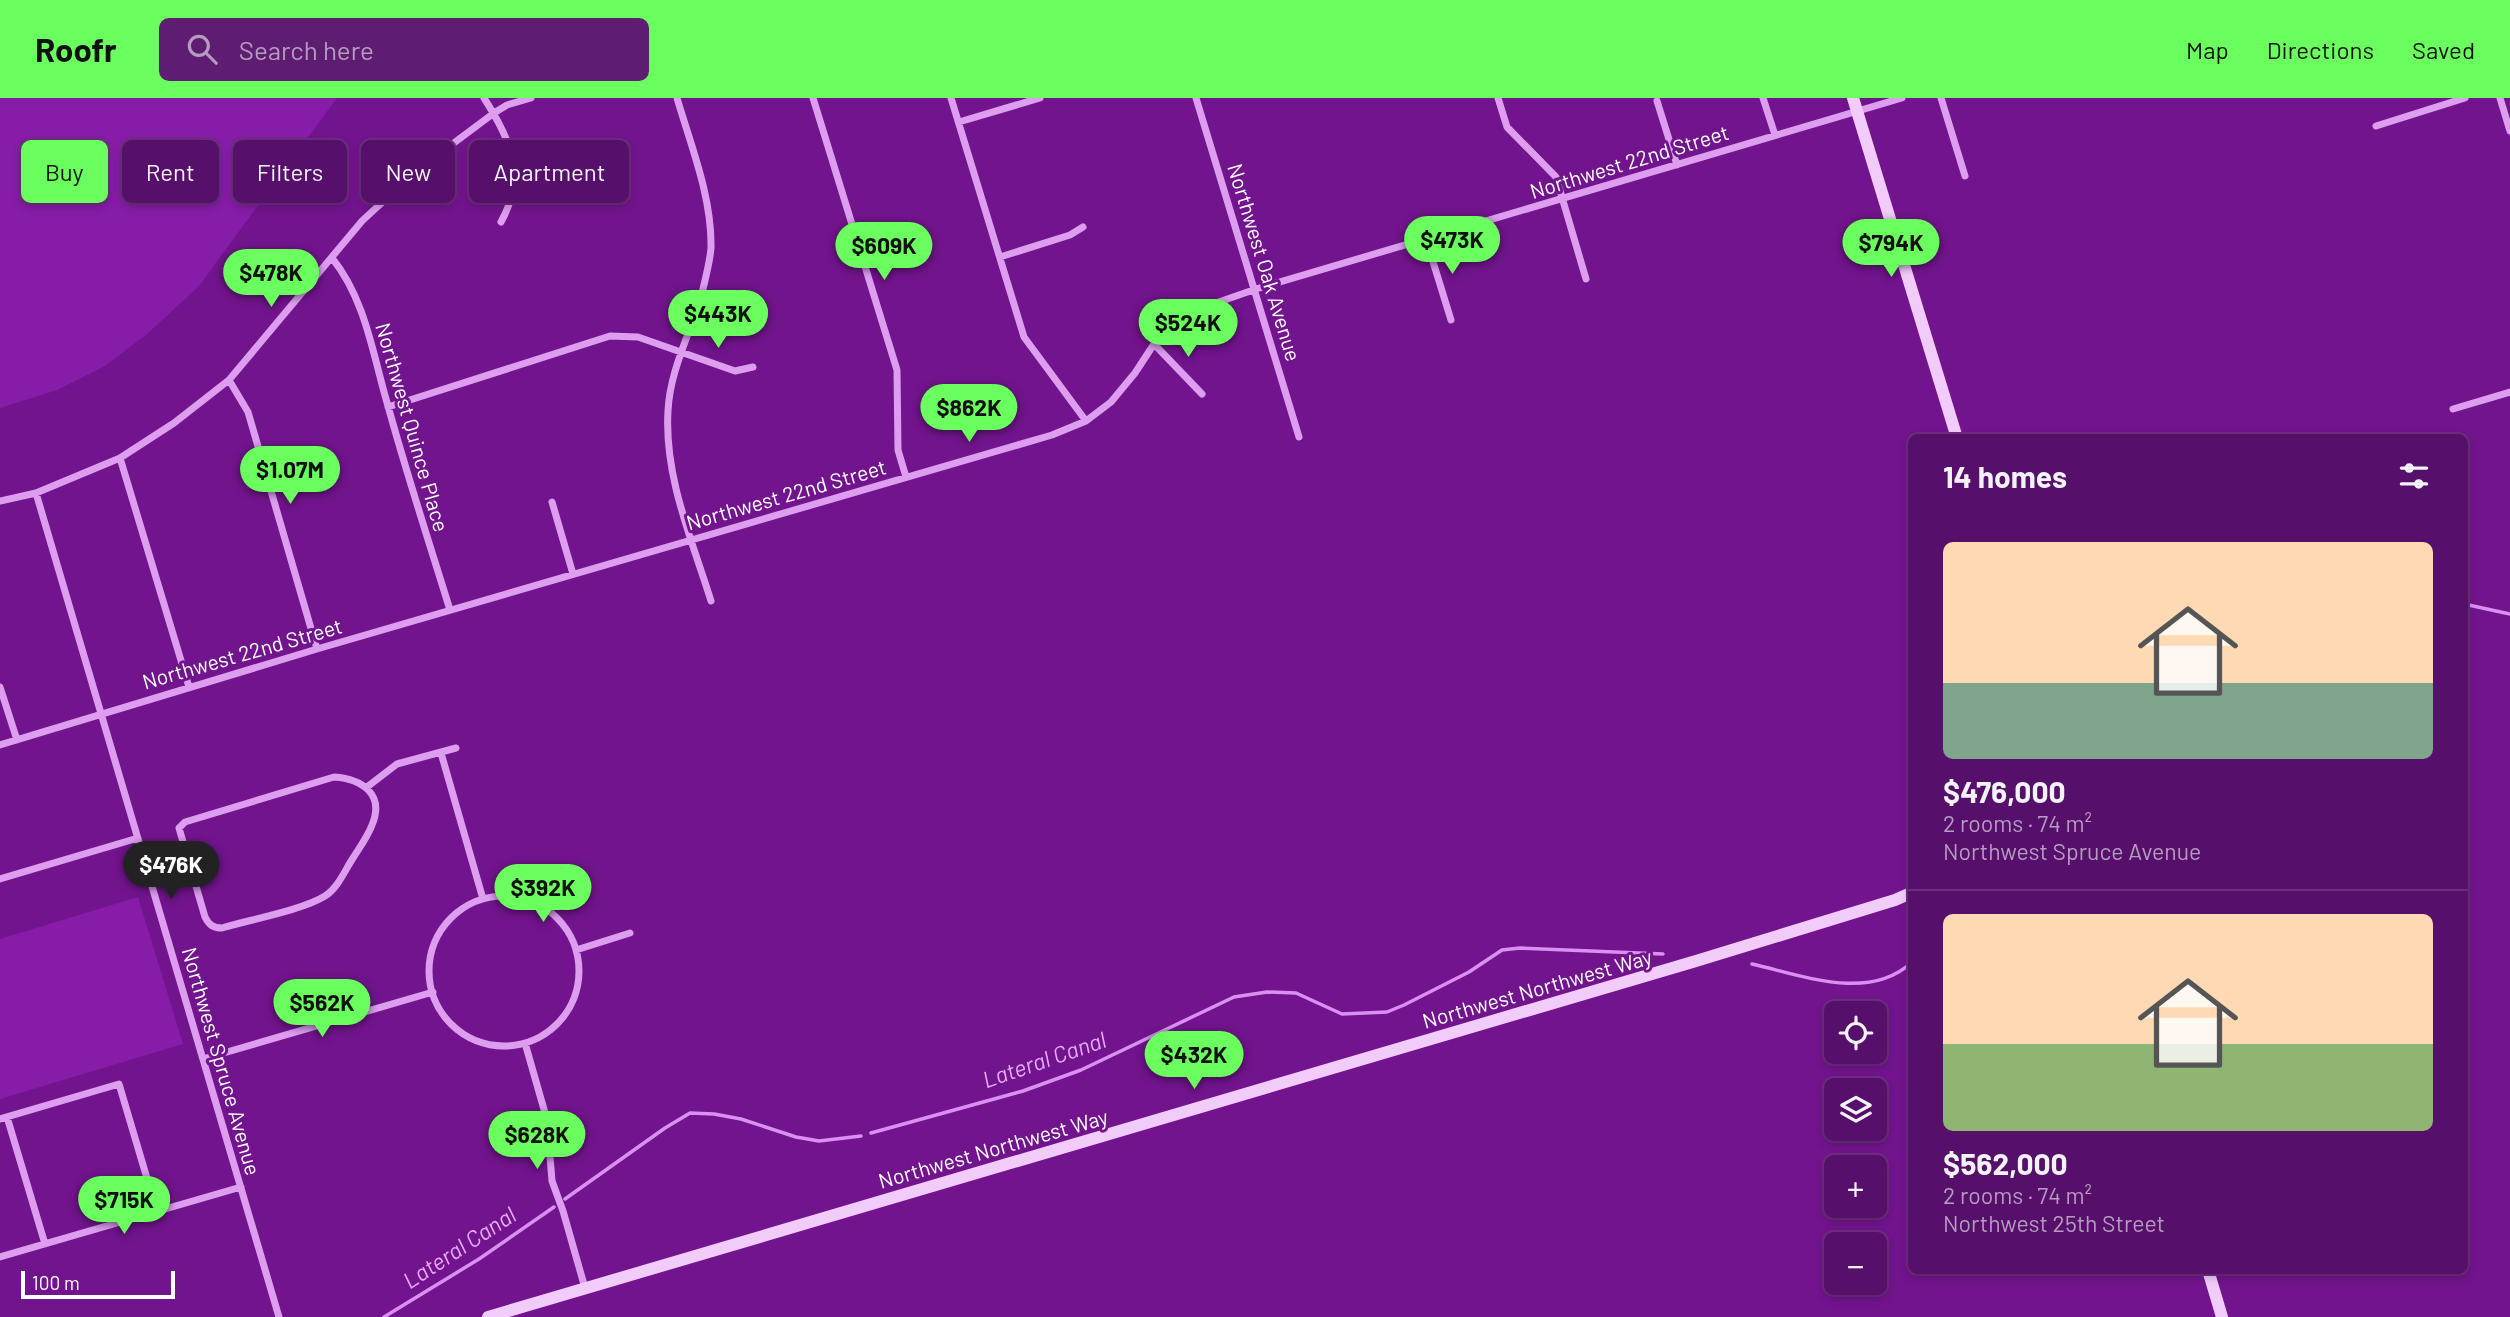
<!DOCTYPE html>
<html lang="en">
<head>
<meta charset="utf-8">
<style>
  body { margin:0; font-family:Barlow,sans-serif; background:#5f1d72; color:#f1f3f6; height:100vh; display:flex; flex-direction:column; font-size:26px; white-space:nowrap }
  * { box-sizing:border-box; margin:0 }
  p { font-size:23px; color:#b69cc1 }
  .icon { flex:none; width:38px; height:38px; fill:none; stroke:currentColor; stroke-width:2; stroke-linecap:round; stroke-linejoin:round }
  .map { position:relative; flex:1; overflow:hidden }
  .details { position:absolute; left:1908px; top:336px; width:560px; height:840px; display:flex; flex-direction:column; background:#560f6a; border-radius:10px; box-shadow:0 4px 10px #0003,0 0 0 2px #6c2f7e }
  .details>* { flex:none }
  .top-card { position:absolute; left:21px; top:42px; width:665px; height:63px; display:flex; gap:14px }
  .controls { position:absolute; left:1824px; top:903px; display:grid; gap:14px }
  .controls a { display:grid; place-items:center; width:63px; height:63px; border-radius:10px; background:#560f6a; box-shadow:0 4px 10px #0003,0 0 0 2px #6c2f7e; font-size:35px }
  .scale { position:absolute; left:21px; bottom:18px; width:154px; box-sizing:border-box; padding-left:7px; border:4px solid #fff; border-top:0; font-size:19px; line-height:24px; white-space:nowrap; color:#fff; -webkit-text-stroke:5px #72148d; paint-order:stroke }
  .price { position:absolute; translate:-50% -60px; padding:0 16px; border-radius:24px; background:#6aff5e; color:#111; font-size:23px; line-height:46px; filter:drop-shadow(0 2px 4px #0008) }
  .price::after { content:''; position:absolute; left:50%; top:42px; width:21px; height:16px; margin-left:-10px; background:inherit; clip-path:polygon(0 0,100% 0,50% 100%) }
  .price.active { background:#222; color:#fff }
  ul { padding:0; list-style:none }
  li { display:grid; align-content:center; gap:14px; height:371px; padding:0 35px }
  li+li { border-top:2px solid #6c2f7e }
  li span { display:grid; place-items:center; height:217px; border-radius:10px; color:#555 }
  li>.icon { margin-inline-start:auto }
  span .icon { width:126px; height:126px; fill:#fffc; stroke-width:1 }
  li b { font-size:30px }
  h2 { display:flex; justify-content:space-between; align-items:center; height:84px; padding:0 35px; font-size:30px }
  .chip { padding:0 24px; border-radius:10px; background:#560f6a; box-shadow:0 4px 10px #0003,0 0 0 2px #6c2f7e; font-size:24px; line-height:63px }
  .chip.active { background:#6aff5e; color:#111 }
  header { display:flex; align-items:center; gap:42px; box-sizing:border-box; height:98px; padding:0 35px; background:#6aff5e; color:#111 }
  header strong { font-size:33px }
  nav { display:flex; gap:38px; margin-inline-start:auto; font-size:24px }
  .search { width:490px; height:63px; background:#5f1d72; display:flex; align-items:center; gap:18px; box-sizing:border-box; padding:0 24px; border-radius:10px; color:#b69cc1; font-size:26px }
  .map>svg:first-child { display:block }
  .green { fill:#861ca7 }
  .lines { fill:none; stroke-linecap:round; stroke-linejoin:round }
  .stream { stroke:#da90f3; stroke-width:3.5 }
  .street { stroke:#dd9ef0; stroke-width:7 }
  .secondary { stroke:#f1ccfb; stroke-width:12 }
  .labels { text-anchor:middle; dominant-baseline:central; stroke-width:6; stroke-linejoin:round; paint-order:stroke }
  .street-label { font-size:21px; fill:#fff; stroke:#72148d }
  .water-label { font-size:23px; font-style:italic; fill:#e5aaf8; stroke:#72148d }
</style>
</head>
<body>
<header>
<strong>Roofr</strong>
<div class="search"><svg class="icon" aria-label="search" viewBox="0 0 24 24"><circle cx="10" cy="10" r="6"/><path d="M15 15l6 6"/></svg>Search here</div>
<nav><a>Map</a><a>Directions</a><a>Saved</a></nav>
</header>
<div class="map">
<svg width="2510" height="1219" viewBox="0 0 2510 1219">
  <rect width="100%" height="100%" fill="#72148d"/>
  <path class="green" d="M0,0h337l-138,188 -52,48 -42,32 -48,24 -57,18z
    M138,799l45,147 -183,55v-160z"/>
  <g class="lines">
    <path class="stream" d="M2464,506l46,10
      M1752,866c49,11 116,38 159,-1
      M871,1035l152,-42 58,-21 153,-73 33,-5 29,1 46,21 45,-2 17,-7 65,-33 33,-22 18,-2 143,6
      M565,1101l100,-71 25,-15 24,1 27,5 55,18 23,4 42,-5
      M384,1219l95,-58 75,-52"/>
    <path class="street" d="M484,0c27,42 43,77 17,124
      M677,0c14,48 35,99 34,150 -1,13 -5,28 -8,41 -11,42 -33,79 -35,122 -4,65 24,129 43,190
      M813,0l84,272 1,80 8,27
      M951,0l73,239 62,84
      M1196,0l103,339
      M1498,0l9,29 49,50 30,102
      M1763,0l12,37
      M1941,0l24,78
      M2500,0l10,33
      M1657,3l20,64
      M959,24l81,-24
      M2376,28l89,-28
      M1426,141l25,81
      M1000,159l70,-22 13,-8
      M332,160c34,42 41,98 56,148 19,69 41,136 62,204
      M1154,246l48,50
      M229,282l19,32 69,237
      M388,309l222,-71 28,1 97,34 18,-4
      M2453,311l57,-17
      M120,360l69,229
      M36,395l243,824
      M0,403l36,-8 84,-35 54,-35 55,-43 133,-159 53,-49 79,-59 13,-8 24,-7
      M552,404l21,72
      M0,589l17,53
      M0,647l317,-96 735,-214 34,-14 25,-19 24,-29 19,-29 42,-34 60,-21 646,-191
      M441,655l42,146
      M334,679c28,2 51,17 38,48 -4,11 -12,22 -19,33 -8,12 -15,30 -28,38 -22,14 -77,24 -103,32 -9,0 -13,-3 -17,-11l-26,-89 6,-6z
      M367,689l30,-23 59,-16
      M0,781l138,-41
      M429 873a75 75 0 1 1 150 0a75 75 0 1 1-150 0Z
      M576,852l54,-17
      M525,945l22,77 5,61 11,30 22,77
      M203,961l230,-67
      M7,1019l38,127
      M0,1021l119,-35 38,128
      M0,1159l241,-70"/>
    <path class="secondary" d="M1853,0l104,340
      M2208,1172l14,47
      M488,1219l1208,-356 199,-61 16,-7"/>
  </g>
  <g class="labels">
    <g class="street-label">
      <text transform="translate(1629 63) rotate(-17)">Northwest 22nd Street</text>
      <text transform="translate(1265 164) rotate(73)">Northwest Oak Avenue</text>
      <text transform="translate(413 329) rotate(74)">Northwest Quince Place</text>
      <text transform="translate(786 396) rotate(-16)">Northwest 22nd Street</text>
      <text transform="translate(242 555) rotate(-16)">Northwest 22nd Street</text>
      <text transform="translate(1537 890) rotate(-16)">Northwest Northwest Way</text>
      <text transform="translate(222 963) rotate(74)">Northwest Spruce Avenue</text>
      <text transform="translate(993 1050) rotate(-16)">Northwest Northwest Way</text>
    </g>
    <g class="water-label">
      <text transform="translate(1044 961) rotate(-19)">Lateral Canal</text>
      <text transform="translate(459 1149) rotate(-33)">Lateral Canal</text>
    </g>
  </g>
</svg>
<div class="controls">
<a><svg class="icon" aria-label="locate" viewBox="0 0 24 24"><circle cx="12" cy="12" r="6"/><path d="M12 2v4M12 18v4M2 12h4M18 12h4"/></svg></a>
<a><svg class="icon" aria-label="layers" viewBox="0 0 24 24"><path d="M12 4l9 5-9 5-9-5zM3 14l9 5 9-5"/></svg></a>
<a>+</a>
<a>−</a>
</div>
<div class="scale">100 m</div>
<b class="price" style="left:1452px;top:178px">$473K</b>
<b class="price" style="left:1891px;top:181px">$794K</b>
<b class="price" style="left:884px;top:184px">$609K</b>
<b class="price" style="left:271px;top:211px">$478K</b>
<b class="price" style="left:718px;top:252px">$443K</b>
<b class="price" style="left:1188px;top:261px">$524K</b>
<b class="price" style="left:969px;top:346px">$862K</b>
<b class="price" style="left:290px;top:408px">$1.07M</b>
<b class="price active" style="left:171px;top:803px">$476K</b>
<b class="price" style="left:543px;top:826px">$392K</b>
<b class="price" style="left:322px;top:941px">$562K</b>
<b class="price" style="left:1194px;top:993px">$432K</b>
<b class="price" style="left:537px;top:1073px">$628K</b>
<b class="price" style="left:124px;top:1138px">$715K</b>
<div class="top-card">
<a class="chip active">Buy</a>
<a class="chip">Rent</a>
<a class="chip">Filters</a>
<a class="chip">New</a>
<a class="chip">Apartment</a>
</div>
<section class="details">
<h2>14 homes<svg class="icon" aria-label="filters" viewBox="0 0 24 24"><path d="M4 7h16M4 17h16"/><circle cx="9" cy="7" r="2"/><circle cx="15" cy="17" r="2"/></svg></h2>
<ul>
<li><span style="background:linear-gradient(#ffd9b3 65%,#7fa58c 0)"><svg class="icon" aria-label="home" viewBox="0 0 24 24"><path d="M3 11l9-7 9 7M6 9v11h12V9"/></svg></span><div><b>$476,000</b><p>2 rooms · 74 m²</p><p>Northwest Spruce Avenue</p></div></li>
<li><span style="background:linear-gradient(#ffd9b3 60%,#8fb573 0)"><svg class="icon" aria-label="home" viewBox="0 0 24 24"><path d="M3 11l9-7 9 7M6 9v11h12V9"/></svg></span><div><b>$562,000</b><p>2 rooms · 74 m²</p><p>Northwest 25th Street</p></div></li>
</ul>
</section>
</div>
</body>
</html>
